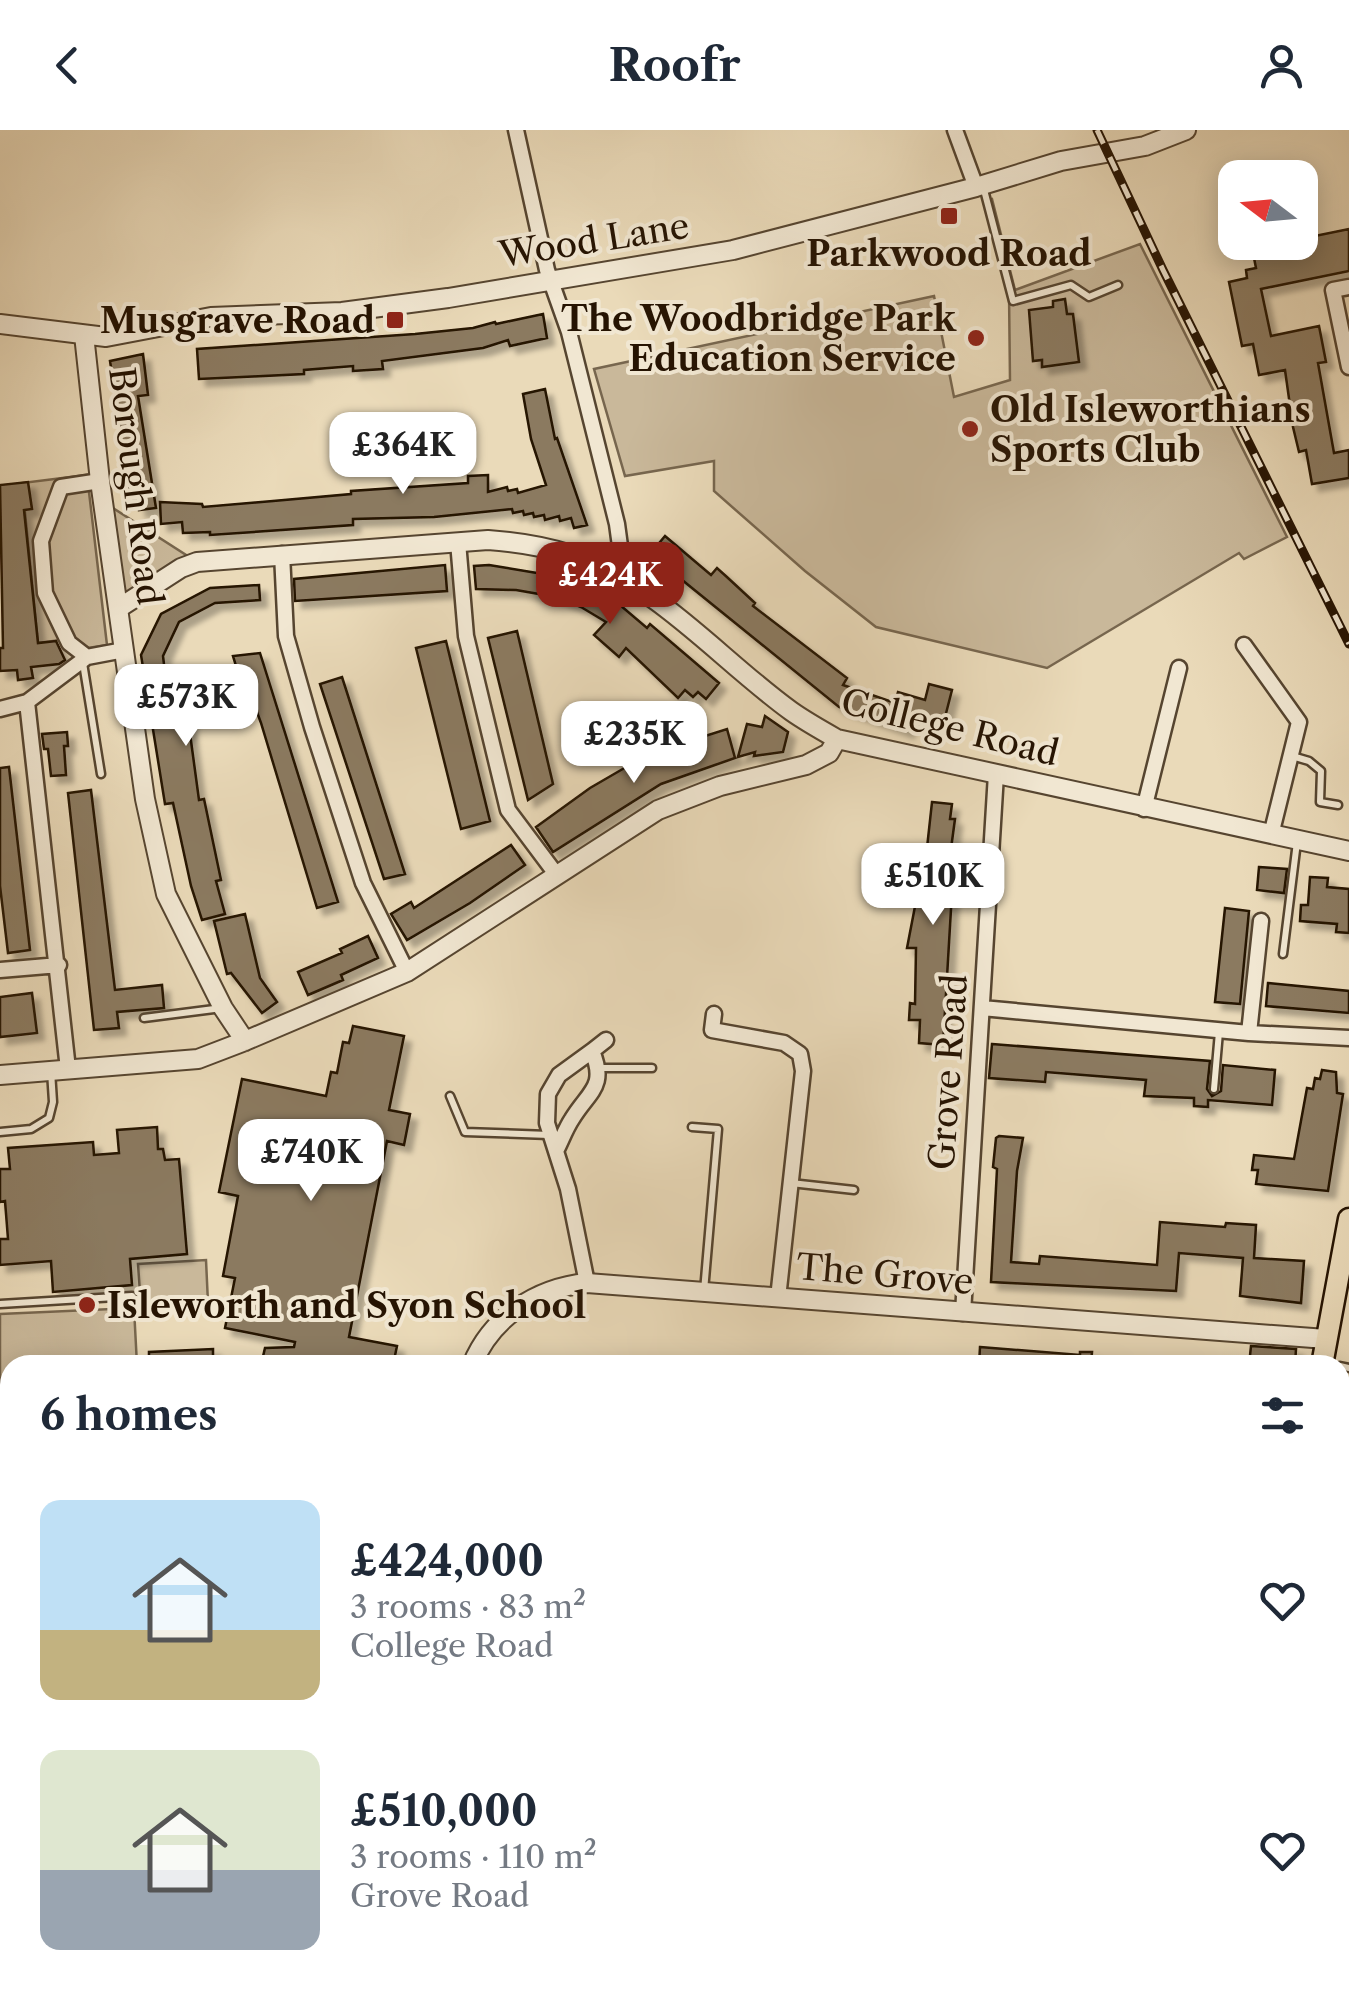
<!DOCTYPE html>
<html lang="en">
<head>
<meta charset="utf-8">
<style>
  body { margin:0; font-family:"Libre Caslon Text",serif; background:#f2f2f3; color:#1f2937; height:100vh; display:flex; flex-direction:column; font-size:38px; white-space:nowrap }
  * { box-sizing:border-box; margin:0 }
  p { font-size:32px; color:#747a83 }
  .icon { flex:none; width:55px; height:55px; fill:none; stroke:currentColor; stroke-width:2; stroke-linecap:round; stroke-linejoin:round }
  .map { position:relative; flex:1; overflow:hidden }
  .panel { position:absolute; left:0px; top:1225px; width:1350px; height:642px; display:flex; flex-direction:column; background:#fff; border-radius:30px 30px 0 0; box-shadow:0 5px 25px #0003 }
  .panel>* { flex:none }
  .needle { width:65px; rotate:286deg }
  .tools { position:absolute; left:1218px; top:30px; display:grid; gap:20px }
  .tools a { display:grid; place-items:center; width:100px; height:100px; border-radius:20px; background:#fff; box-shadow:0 5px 25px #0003; font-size:50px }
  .price { position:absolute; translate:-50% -85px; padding:0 22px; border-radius:20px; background:#fff; color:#222; font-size:32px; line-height:65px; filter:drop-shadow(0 2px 5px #0008) }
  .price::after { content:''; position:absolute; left:50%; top:60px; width:30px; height:22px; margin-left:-15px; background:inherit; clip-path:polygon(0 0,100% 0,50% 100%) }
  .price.active { background:#8f2418; color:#fff }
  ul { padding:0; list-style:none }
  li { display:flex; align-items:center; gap:30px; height:250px; padding:0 40px }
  li span { display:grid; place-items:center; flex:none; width:280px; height:200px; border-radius:20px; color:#555 }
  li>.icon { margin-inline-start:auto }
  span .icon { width:120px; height:120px; fill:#fffc; stroke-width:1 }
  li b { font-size:42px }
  h2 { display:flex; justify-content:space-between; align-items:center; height:120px; padding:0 40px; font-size:42px }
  header { display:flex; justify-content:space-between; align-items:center; height:130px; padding:0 40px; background:#fff; font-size:45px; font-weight:800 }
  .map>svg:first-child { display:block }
  .green { fill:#c9b89a; stroke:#77664e; stroke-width:2.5 }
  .building { fill:#8b7a61; stroke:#251302; stroke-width:2.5; filter:url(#shadow) }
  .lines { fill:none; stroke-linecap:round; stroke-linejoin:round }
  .service-casing { stroke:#564530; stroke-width:11 }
  .minor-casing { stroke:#564530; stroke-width:19 }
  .tertiary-casing { stroke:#564530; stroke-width:22 }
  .secondary-casing { stroke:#251302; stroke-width:22 }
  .primary-casing { stroke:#251302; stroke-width:25 }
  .service { stroke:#f1e7d2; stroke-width:6 }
  .minor { stroke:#f1e7d2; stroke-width:14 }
  .tertiary { stroke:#f1e7d2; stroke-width:18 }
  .secondary { stroke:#f1e7d2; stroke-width:18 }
  .primary { stroke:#eadab9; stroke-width:20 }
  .rail-casing { stroke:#251302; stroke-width:9 }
  .rail { stroke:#f1e7d2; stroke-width:5; stroke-dasharray:15; stroke-linecap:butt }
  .poi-dot { fill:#8f2418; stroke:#f1e7d2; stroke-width:4 }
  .labels { text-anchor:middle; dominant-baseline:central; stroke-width:8; stroke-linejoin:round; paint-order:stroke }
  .street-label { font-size:35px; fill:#251302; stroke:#f1e7d2 }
  .poi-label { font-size:35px; font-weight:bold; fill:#251302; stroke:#f1e7d2; text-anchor:end }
</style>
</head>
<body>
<header><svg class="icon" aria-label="back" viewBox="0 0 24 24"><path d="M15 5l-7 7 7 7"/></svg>Roofr<svg class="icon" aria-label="person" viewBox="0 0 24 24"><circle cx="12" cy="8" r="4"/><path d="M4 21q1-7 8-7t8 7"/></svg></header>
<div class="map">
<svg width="1349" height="1867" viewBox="0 0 1349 1867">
  <defs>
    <filter id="shadow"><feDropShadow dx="7" dy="7" stdDeviation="2.5" flood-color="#0004"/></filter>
  </defs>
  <rect width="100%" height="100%" fill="#eadab9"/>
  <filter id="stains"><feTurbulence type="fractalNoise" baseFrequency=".002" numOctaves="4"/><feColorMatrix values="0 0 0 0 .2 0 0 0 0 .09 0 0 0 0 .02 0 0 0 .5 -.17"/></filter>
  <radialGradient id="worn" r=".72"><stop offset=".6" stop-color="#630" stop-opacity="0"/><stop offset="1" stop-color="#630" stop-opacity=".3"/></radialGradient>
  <path class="green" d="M992,69l23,91 125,-46 147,293 -43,22 -5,-6 -192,115 -171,-41 -71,-56 -91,-80v-30l-89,15 -31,-107 340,-73 20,101 56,-17 -1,-88 -24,-91z
    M87,345l20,170 -19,3 -13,-10 -37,5 -16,-160z
    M102,371l95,61 -78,46z
    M206,1130l2,43 -67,4 -3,-43z
    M134,1178l3,57h-127v169l-10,1v-221z"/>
  <path class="building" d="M1349,99v42l-88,18 10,47 48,-10 7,36 -8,1 16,90 15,-3v28l-37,6 -6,-34 -7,2 -6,-25 -8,-57 -26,5 -6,-31 -11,2 -13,-64 18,-4 -1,-8 10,-2 -4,-20 48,-6v-3z
    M1065,169l2,15h6l6,48 -37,5v-7l-9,1 -4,-51 24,-3v-6z
    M543,184l4,24 -37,8 -2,-6 -25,8 -101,13 1,8 -30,2v-5l-49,4v4l-105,5 -2,-30 218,-15 58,-6 22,-6 1,2z
    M143,224l5,41 -10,1 18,112 -17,2 -1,-11h-7l-21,-138z
    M545,259l10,50 2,-1 30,87 -13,3 -3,-10 -11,3 -1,-5 -14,4 -1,-5 -10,2 -1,-4 -9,2 -1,-4 -10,2 -1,-4 -78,8 -81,2v6l-143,10v-3l-27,1 -1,-11 -21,2 -1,-22 42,2 1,3 70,-6 78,-7v-3l117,-8v-7l20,-1v17l19,-5 1,4 9,-2 1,4 28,-8 -15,-46 -8,-45z
    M28,352l4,27 -8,1 14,133 18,-2 9,19 -6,4 -28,3 2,11 -15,2 -1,-10 -17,1v-23h3l-3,-163z
    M665,406l46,39 6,-7 11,10 27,25 -2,3 94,72 -4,7 52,18 3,-11 27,8 4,-16 23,6 -9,35 -31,-8 -5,14 -68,-24 -189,-153z
    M445,435l2,26 -152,10 -1,-22z
    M489,435l72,12 29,11 30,17 27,23 3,-4 69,59 -13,16 -8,-7 -5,5 -8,-7 -7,8 -52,-50 -7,9 -25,-22 12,-13 -25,-15 -25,-10 -40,-7 -40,-1 -2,-23z
    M259,455l1,15 -45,3 -36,19 -16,34 6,51 17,-3 13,96 5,-1 17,81 -5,1 9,33 -23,6 -11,-34 -18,-83 -8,1 -24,-149 20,-41 49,-26z
    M517,501l36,153 -25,16 -40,-162z
    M446,511l44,180 -29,8 -45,-181z
    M260,523l78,249 -21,6 -56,-185 -13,-35 -5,1 -10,-33z
    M342,547l63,197 -21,5 -64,-195z
    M765,586l23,16 -5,20 -29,4 1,-4 -17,5 9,-33 15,3z
    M727,599l8,29 -74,26 -108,68 -17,-25 54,-39 43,-25 31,-14z
    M67,602l1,14h-4l2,29 -15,1 -3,-27h-4l-2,-15z
    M9,637l21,183 -22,3 -8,-67v-118z
    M91,660l24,200 47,-5 2,23 -47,4 2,16 -25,2 -26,-237z
    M932,672l20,2 -2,15h5l-7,52h2l-2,21h4l-9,153 -24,-2 1,-23h-11l1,-17 5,1 1,-56h-9l15,-78 -12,-14 16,1z
    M511,715l14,20 -55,38 -63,37 -16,-26 20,-12 3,6z
    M1259,737l28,2 -3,24 -27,-3z
    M1310,747l18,1 -1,9 22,2v44l-13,-1 1,-8 -37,-3 1,-16h7z
    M1225,778l24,3 -9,93 -25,-2z
    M245,784l15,64 17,24 -15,11 -31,-40 -4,1 -13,-53z
    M368,806l10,22 -37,17 2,5 -35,15 -10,-23 44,-19 -2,-4z
    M1268,853l81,8v22l-83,-7z
    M32,863l5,40 -37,4v-40z
    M353,896l51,10 -15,74 21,4 -6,31 -17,-4 -38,196 48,9 -4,19h-132l4,-17 29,-1 1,-5 -70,-14 10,-50 -12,-2 15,-80 -19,-4 23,-113 84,17 5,-24 6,1 6,-31 6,1z
    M992,914l218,17 -3,28 5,7 9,-5 2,-26 52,5 -3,35 -64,-5v7l-14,-1v-8l-50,-2 2,-16 -100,-8 -1,10 -56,-4z
    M1322,940l14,2 1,21 6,1 -15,97 -72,-7 2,-14h-6l2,-15 40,4 13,-71 6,1 2,-11 5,1z
    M157,997l1,22h5l2,11 14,-1 8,95 -57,5 2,26 -79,7 -2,-31 -51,4v-26h8l-3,-38 -5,1v-33h10l-2,-21 85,-6 1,13 25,-2 -2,-23z
    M999,1006l24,2 -6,33 -6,91 28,2 1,-8 117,9 3,-43 65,5 1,-4 30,2 -2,33 50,3 -3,42 -61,-7 3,-38 -64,-5 -3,38 -185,-9 6,-113 -4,-2 3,-29z
    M1251,1216l45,3 -1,16h-46z
    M980,1217l100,8v-3h12l-1,13h-112z
    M213,1219v16h-64v-13z"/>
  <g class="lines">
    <g class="service-casing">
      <path id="service" d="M983,56l30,115 58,-16 18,12 29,-12
        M83,533l18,111
        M1292,626l17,5 12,10 -1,31 18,3
        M1283,824l14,-112
        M144,888l78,-10
        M599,938h53
        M1214,959l5,-57
        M450,966l15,36 84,3
        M692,997l26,2 -14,162
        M0,1002l31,-3 18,-11 4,-16 -2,-31
        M791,1053l63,7
        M0,1174l132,-8
        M1340,1236l9,2
        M1340,1311l9,2
        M0,1462l10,4
        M0,1557h10
        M0,1593l2,51h8
        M1344,1652v-3
        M1340,1692h9
        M1340,1770l9,-1
        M378,1867l4,-9"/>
    </g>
    <g class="minor-casing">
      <path id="minor" d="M516,0l31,140 22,62 48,192 5,37 -5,15
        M955,0l21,57
        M1349,157l-16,3 16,77
        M458,412l8,94 42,174 48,64
        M282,424l4,82 26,91 51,156 44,89
        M1244,515l55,77 -28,113
        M87,527l-18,-14 -24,-50 -4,-52 20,-54 39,-6
        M27,572l41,367
        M0,579l27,-7 60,-45 37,-7
        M1144,679l35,-141
        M0,840l59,-5
        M982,878l267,25 100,5
        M714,884l-2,16 72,13 16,11 3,17 -25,227
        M1249,903l12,-112
        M592,921l14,-11
        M557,1019c5,-10 9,-21 15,-30 17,-28 35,-32 20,-68l-33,24 -11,19 -1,29 21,66 19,94
        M963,1183l33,-539
        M1340,1373l4,1 4,-21
        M1340,1392l4,-18
        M1340,1627l9,1
        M0,1746l10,-1
        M72,1858l1,9
        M287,1867l4,-9
        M542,1867l6,-9"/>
    </g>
    <g class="tertiary-casing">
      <path id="tertiary" d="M0,194l106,13 105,-20 131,-5 106,-14 285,-48 243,-63 85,-26 84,-15 41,-16
        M84,205l16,146 45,318 21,95 57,114 22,33
        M119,478l62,-40 16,-6 291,-22c28,2 56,6 83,15 88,30 147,103 220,156 14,10 30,19 46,28l512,112
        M0,945l198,-16 47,-18 162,-69 251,-162 62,-24 86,-21 23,-12 8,-14
        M472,1235c19,-47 64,-77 115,-82l739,56
        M0,1426l10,-1
        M857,1858l20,9"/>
    </g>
    <g class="secondary-casing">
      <path id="secondary" d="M1155,1867l23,-9"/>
    </g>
    <g class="primary-casing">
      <path id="primary" d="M1322,1235l27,-146
        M1247,1858l3,9"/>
    </g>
    <use href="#service" class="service"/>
    <use href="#minor" class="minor"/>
    <use href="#tertiary" class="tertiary"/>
    <use href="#secondary" class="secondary"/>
    <use href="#primary" class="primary"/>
    <g class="rail-casing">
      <path id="rail" d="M1097,0l66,140 186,374"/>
    </g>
    <use href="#rail" class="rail"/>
  </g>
  <g class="poi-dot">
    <rect x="939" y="76" width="20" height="20" rx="5"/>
    <rect x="385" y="180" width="20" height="20" rx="5"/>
    <circle cx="976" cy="208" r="10"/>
    <circle cx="970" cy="299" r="10"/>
    <circle cx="87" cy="1175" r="10"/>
  </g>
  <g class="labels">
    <g class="street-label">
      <text transform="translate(594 110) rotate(-9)">Wood Lane</text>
      <text transform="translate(136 356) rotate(83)">Borough Road</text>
      <text transform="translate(950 597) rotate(14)">College Road</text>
      <text transform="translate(948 942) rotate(-86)">Grove Road</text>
      <text transform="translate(885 1144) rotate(5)">The Grove</text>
    </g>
    <g class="poi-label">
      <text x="949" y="123" text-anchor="middle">Parkwood Road</text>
      <text x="956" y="188">The Woodbridge Park<tspan x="956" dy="40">Education Service</tspan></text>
      <text x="375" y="190">Musgrave Road</text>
      <text x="990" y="279" text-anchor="start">Old Isleworthians<tspan x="990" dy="40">Sports Club</tspan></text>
      <text x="107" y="1175" text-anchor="start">Isleworth and Syon School</text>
    </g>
  </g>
  <rect width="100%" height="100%" filter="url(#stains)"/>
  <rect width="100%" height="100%" fill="url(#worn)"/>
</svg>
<div class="tools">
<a><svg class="needle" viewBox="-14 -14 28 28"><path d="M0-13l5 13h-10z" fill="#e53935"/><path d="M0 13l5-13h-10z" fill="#747a83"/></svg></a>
</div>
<b class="price" style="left:403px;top:367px">£364K</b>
<b class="price active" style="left:610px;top:497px">£424K</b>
<b class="price" style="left:186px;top:619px">£573K</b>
<b class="price" style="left:634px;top:656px">£235K</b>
<b class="price" style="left:933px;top:798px">£510K</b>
<b class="price" style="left:311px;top:1074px">£740K</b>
<section class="panel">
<h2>6 homes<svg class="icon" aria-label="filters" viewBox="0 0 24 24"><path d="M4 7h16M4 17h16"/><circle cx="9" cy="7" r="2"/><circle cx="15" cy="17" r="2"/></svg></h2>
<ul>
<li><span style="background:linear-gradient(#bfe0f5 65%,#c2b280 0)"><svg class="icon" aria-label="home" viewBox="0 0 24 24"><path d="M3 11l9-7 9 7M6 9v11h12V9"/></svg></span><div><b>£424,000</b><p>3 rooms · 83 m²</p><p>College Road</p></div><svg class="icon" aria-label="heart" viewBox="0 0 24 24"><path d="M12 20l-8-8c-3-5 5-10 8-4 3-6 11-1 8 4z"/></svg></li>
<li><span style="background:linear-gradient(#dfe7d0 60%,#9aa5b1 0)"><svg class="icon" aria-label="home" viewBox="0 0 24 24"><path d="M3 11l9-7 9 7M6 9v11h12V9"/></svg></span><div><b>£510,000</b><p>3 rooms · 110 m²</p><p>Grove Road</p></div><svg class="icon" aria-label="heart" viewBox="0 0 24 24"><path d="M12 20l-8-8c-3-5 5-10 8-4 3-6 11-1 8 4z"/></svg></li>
</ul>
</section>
</div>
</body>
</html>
